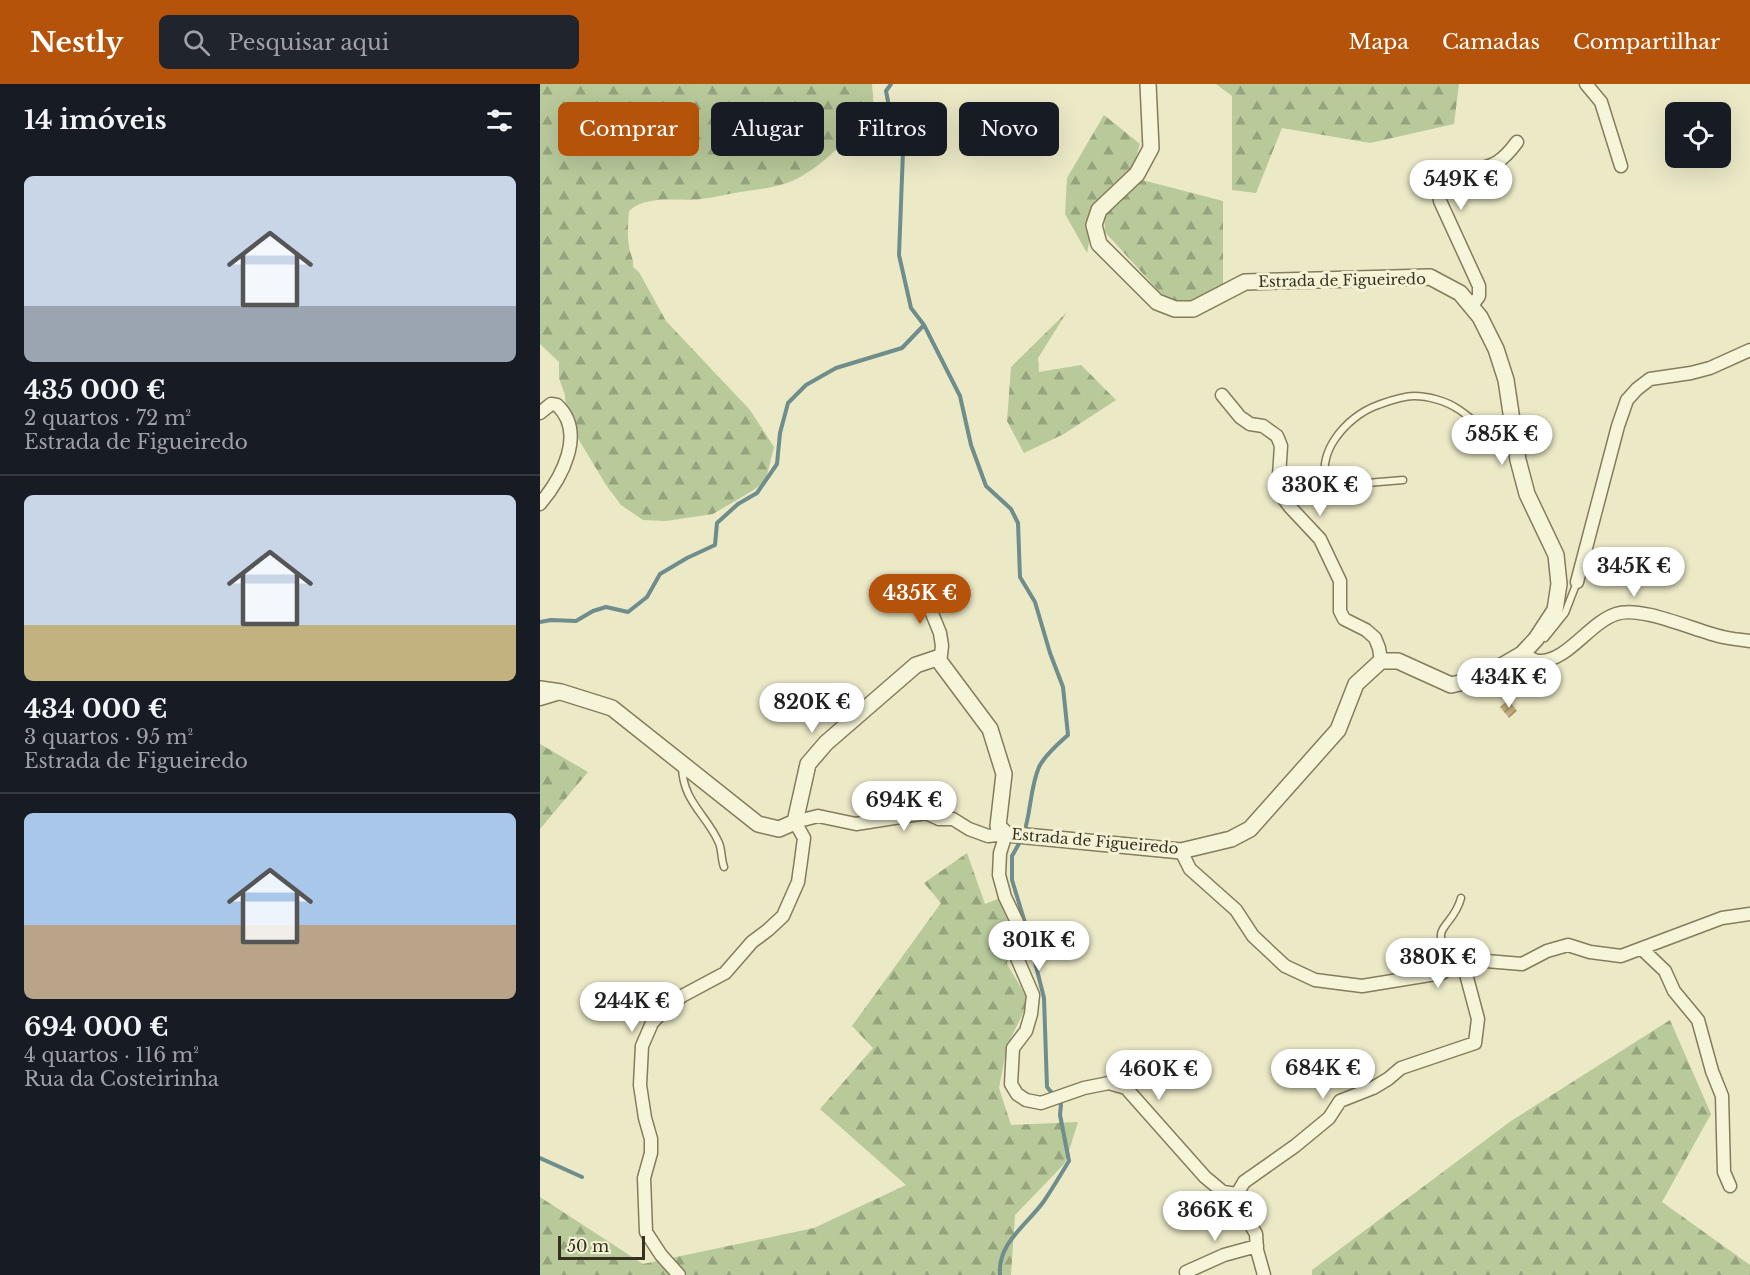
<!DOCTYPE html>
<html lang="pt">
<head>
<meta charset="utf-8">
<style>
  body { margin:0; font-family:"Libre Baskerville",serif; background:#20242c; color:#f1f3f6; height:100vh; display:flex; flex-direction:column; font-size:22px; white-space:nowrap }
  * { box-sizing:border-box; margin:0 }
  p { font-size:20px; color:#9ea1a6 }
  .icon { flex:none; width:33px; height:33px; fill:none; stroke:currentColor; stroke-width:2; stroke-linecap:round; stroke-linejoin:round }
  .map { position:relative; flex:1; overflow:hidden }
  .panel { display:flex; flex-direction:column; background:#171b24; width:540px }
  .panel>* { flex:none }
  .banner { position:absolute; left:18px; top:18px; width:570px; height:54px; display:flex; gap:12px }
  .buttons { position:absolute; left:1125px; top:18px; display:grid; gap:12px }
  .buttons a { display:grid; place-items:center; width:66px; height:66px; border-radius:9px; background:#171b24; box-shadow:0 6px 24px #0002; font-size:30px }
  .scale { position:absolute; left:18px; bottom:15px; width:87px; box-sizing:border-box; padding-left:6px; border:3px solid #363020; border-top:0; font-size:16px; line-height:21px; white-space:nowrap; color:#363020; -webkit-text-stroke:4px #f3f2d5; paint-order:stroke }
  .price { position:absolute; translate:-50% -51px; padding:0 14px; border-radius:21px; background:#fff; color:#222; font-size:20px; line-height:39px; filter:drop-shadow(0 2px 3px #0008) }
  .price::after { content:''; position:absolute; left:50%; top:36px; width:18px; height:14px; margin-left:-9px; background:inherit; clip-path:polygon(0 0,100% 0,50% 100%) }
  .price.active { background:#b45309; color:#fff }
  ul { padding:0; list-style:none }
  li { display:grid; align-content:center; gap:12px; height:318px; padding:0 24px }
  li+li { border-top:2px solid #363941 }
  li span { display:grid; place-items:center; height:186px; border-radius:9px; color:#555 }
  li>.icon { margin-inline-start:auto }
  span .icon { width:108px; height:108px; fill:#fffc; stroke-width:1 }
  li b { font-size:26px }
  h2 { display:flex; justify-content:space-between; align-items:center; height:72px; padding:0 24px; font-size:26px }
  .tag { padding:0 21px; border-radius:9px; background:#171b24; box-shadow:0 6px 24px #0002; font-size:21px; line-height:54px }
  .tag.active { background:#b45309; color:#fff }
  header { display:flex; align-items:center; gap:36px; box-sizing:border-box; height:84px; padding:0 30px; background:#b45309; color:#fff }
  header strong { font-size:28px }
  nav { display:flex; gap:33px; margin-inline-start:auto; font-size:21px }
  .search { width:420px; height:54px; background:#20242c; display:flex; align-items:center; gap:15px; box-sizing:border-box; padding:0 21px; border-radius:9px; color:#9ea1a6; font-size:22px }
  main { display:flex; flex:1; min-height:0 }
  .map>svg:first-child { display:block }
  .forest { fill:url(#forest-firs) }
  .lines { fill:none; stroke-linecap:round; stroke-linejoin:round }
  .stream { stroke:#6e8d8c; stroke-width:4 }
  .building { fill:url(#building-hatch) }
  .service-casing { stroke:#857c5d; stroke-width:9 }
  .minor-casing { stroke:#857c5d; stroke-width:15 }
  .tertiary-casing { stroke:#857c5d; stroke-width:18 }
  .service { stroke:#f6f5d9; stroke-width:6 }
  .minor { stroke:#f6f5d9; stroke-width:12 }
  .tertiary { stroke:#f6f5d9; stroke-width:15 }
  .labels { text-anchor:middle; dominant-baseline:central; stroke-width:6; stroke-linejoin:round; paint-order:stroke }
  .street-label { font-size:15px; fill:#363020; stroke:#f3f2d5 }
</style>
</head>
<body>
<header>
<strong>Nestly</strong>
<div class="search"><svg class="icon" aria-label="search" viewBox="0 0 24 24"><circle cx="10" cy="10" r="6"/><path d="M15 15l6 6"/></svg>Pesquisar aqui</div>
<nav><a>Mapa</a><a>Camadas</a><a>Compartilhar</a></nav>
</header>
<main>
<section class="panel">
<h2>14 imóveis<svg class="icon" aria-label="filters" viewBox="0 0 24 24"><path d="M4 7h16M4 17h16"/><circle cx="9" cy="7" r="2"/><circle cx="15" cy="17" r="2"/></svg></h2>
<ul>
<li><span style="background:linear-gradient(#c9d6e8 70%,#9aa5b1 0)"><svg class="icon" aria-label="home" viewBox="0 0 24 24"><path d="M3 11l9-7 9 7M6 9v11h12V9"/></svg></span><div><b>435 000 €</b><p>2 quartos · 72 m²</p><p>Estrada de Figueiredo</p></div></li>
<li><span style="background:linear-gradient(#c9d6e8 70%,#c2b280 0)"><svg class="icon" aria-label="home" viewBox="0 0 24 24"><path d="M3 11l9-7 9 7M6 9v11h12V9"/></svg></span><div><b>434 000 €</b><p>3 quartos · 95 m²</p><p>Estrada de Figueiredo</p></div></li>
<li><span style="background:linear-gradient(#a9c7e8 60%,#b9a48a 0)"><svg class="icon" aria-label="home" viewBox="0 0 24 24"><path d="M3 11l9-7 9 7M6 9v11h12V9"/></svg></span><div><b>694 000 €</b><p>4 quartos · 116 m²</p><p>Rua da Costeirinha</p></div></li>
</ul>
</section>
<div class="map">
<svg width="1210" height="1191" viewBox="0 0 1210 1191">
  <defs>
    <pattern id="forest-firs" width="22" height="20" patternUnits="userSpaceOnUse" patternTransform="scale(1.5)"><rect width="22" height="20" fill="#b8c99a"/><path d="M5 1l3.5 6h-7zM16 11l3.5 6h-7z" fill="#96a47d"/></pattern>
    <pattern id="building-hatch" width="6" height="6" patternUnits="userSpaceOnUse" patternTransform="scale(1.5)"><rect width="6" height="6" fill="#c7ae7e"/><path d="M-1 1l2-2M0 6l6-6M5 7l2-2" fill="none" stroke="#a28e67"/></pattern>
  </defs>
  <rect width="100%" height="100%" fill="#ebe9c6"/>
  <path class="forest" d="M0,0h332l2,26 -4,5c-25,25 -52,58 -86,69 -12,4 -25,5 -37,7 -15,2 -30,6 -46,8 -23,3 -53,-5 -72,12 -1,12 -2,24 0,36 1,7 5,12 4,20l6,5 27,49 84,89 24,37 -7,28 -3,7 -12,9 -39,23 -47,7 -23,-1 -22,-15 -15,-20 -39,-65 -2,-25 -6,-17v-16l-19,-18z
    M676,0h243l-5,40 -84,19 -88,-15 -26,65 -24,-3v-94z
    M564,31l36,29 -8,26 -36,34 -9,49 -22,-39 2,-36z
    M602,96l81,21v86l-40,17 -17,-5 -61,-67 -1,-20z
    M527,228l-29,46 1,14 42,-7 35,35 -52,34 -40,19 -17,-32 4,-54z
    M0,660l48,28 -48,57z
    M427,769l18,51 13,-5 14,31 -5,34 22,37 -22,45 -8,42 12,37 67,-3 -13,41 -50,52 -4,60h-471v-78l103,67 171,-36 92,-43 -86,-76 53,-61 -21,-22 89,-123 -17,-20z
    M1130,936l41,94 -49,88 88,63v10h-438v-5l199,-149z"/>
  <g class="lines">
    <path class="stream" d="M351,0l-5,7 6,31 11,29 -4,104 12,53 13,17 36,71 11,49 15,41 25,23 7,14 2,54 15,25 15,51 13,34 5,48c-10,9 -23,20 -29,32 -9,21 -8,45 -15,66
      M0,538l11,-2 25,1 17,-10 13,-4 22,5 19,-15 13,-23 27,-16 28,-13 2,-22 21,-19 19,-11 20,-29 3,-31 8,-30 18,-18 30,-17 66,-20 22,-23
      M0,1074l42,19
      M460,1191c-3,-32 28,-51 44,-74 9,-13 17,-27 25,-40l-9,-46 1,-11 -14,-17 -3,-89 -18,-72 -14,-46v-24l9,-16"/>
  </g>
  <path class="building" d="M969,616l8,11 -8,7 -9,-11z"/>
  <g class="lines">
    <g class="service-casing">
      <path id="service" d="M863,396l-36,3 -40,-5c-6,-11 1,-29 8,-39 10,-15 26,-28 43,-34 11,-4 24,-9 36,-9 14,0 32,5 44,13 10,6 19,17 31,19 8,1 15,-1 23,-3
        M1005,554l20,-25 12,-31
        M142,683c1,35 25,48 37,76 3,7 2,16 5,24
        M921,814c-8,32 -41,32 0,60"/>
    </g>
    <g class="minor-casing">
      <path id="minor" d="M1046,0l15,18 20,64
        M931,223l8,-11v-10l-39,-85 -3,-17 3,-9c11,-5 18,-4 29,-5 24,-2 34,-9 48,-28
        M682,311l18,22 10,7 13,2 14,10 4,10 -3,45 12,16 30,32 20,42v30l4,8 22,11 9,8 4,10 2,13
        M0,329l11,-9 6,1c30,28 4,74 -17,99
        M1037,498l41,-156 9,-26 10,-11 13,-10 41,-6 19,-5 40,-18
        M387,502l2,20 11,27 2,13 -2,17
        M982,570c5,2 12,7 17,7 28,1 50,-38 77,-47 25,-9 79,17 107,23 9,2 18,3 27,4
        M0,615l20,-6
        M641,767l9,18 46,41 17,26 32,30 30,14 47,6 80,-13 20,-14 60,5 25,-13 21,-6 22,7 31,4 101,-38 28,-4
        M1102,865l23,22 9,20 24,29 14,51 10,25 2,76 6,14
        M646,1188l38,-17 33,-9
        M139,1191l-18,-20 -15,-23 -2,-54 7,-25v-14l-6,-21 -5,-33 2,-39 10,-23 12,-13 18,-14 43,-23 27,-31 16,-12 15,-14 15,-34 3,-21 3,-23 -9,-16 23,-6 38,8 70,-11 13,6h14l16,10 19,7 18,-2 -6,19 -1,22 6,22 12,25 2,18 -2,18 16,37 -2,19 -5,17 -13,17 -2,36 6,10 9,6 15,3 43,-15 25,-5 17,5 79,89 18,15 14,2
        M724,1191l-7,-25 -1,-16 -11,-19 -8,-21 7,-12 51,-36 34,-28 11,-17 33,-13 15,-9 13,-11 74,-25 3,-24 -16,-60"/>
    </g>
    <g class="tertiary-casing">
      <path id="tertiary" d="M0,605l21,3 51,16 146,116 21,5 16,-7 13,-58 18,-21 90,-78 21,-7 53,71 14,45 -6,52 8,8 175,17 50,-12 19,-10 88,-99 18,-46 25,-23h17l53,24 30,-7 41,-24 14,-15 19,-29 4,-26 -3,-29 -29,-61 -9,-34 -12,-80 -10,-31 -16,-32 -20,-24 -30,-16 -185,5 -52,27h-18l-18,-7 -58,-58 -5,-19 5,-15 38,-36 14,-26 -3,-64"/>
    </g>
    <use href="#service" class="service"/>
    <use href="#minor" class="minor"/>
    <use href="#tertiary" class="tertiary"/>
  </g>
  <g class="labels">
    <g class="street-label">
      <text transform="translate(802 196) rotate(-1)">Estrada de Figueiredo</text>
      <text transform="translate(555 757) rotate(5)">Estrada de Figueiredo</text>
    </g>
  </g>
</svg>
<div class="buttons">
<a><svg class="icon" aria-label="locate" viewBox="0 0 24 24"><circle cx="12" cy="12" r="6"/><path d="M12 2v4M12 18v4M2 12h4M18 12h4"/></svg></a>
</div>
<div class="scale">50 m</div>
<b class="price" style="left:921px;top:127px">549K €</b>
<b class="price" style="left:962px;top:382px">585K €</b>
<b class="price" style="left:780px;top:433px">330K €</b>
<b class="price" style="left:1094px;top:514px">345K €</b>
<b class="price active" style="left:380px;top:541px">435K €</b>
<b class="price" style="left:969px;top:625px">434K €</b>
<b class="price" style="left:272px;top:650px">820K €</b>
<b class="price" style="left:364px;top:748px">694K €</b>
<b class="price" style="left:499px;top:888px">301K €</b>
<b class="price" style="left:898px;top:905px">380K €</b>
<b class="price" style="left:92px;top:949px">244K €</b>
<b class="price" style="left:783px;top:1016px">684K €</b>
<b class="price" style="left:619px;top:1017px">460K €</b>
<b class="price" style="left:675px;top:1158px">366K €</b>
<div class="banner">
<a class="tag active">Comprar</a>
<a class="tag">Alugar</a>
<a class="tag">Filtros</a>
<a class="tag">Novo</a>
</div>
</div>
</main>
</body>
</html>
